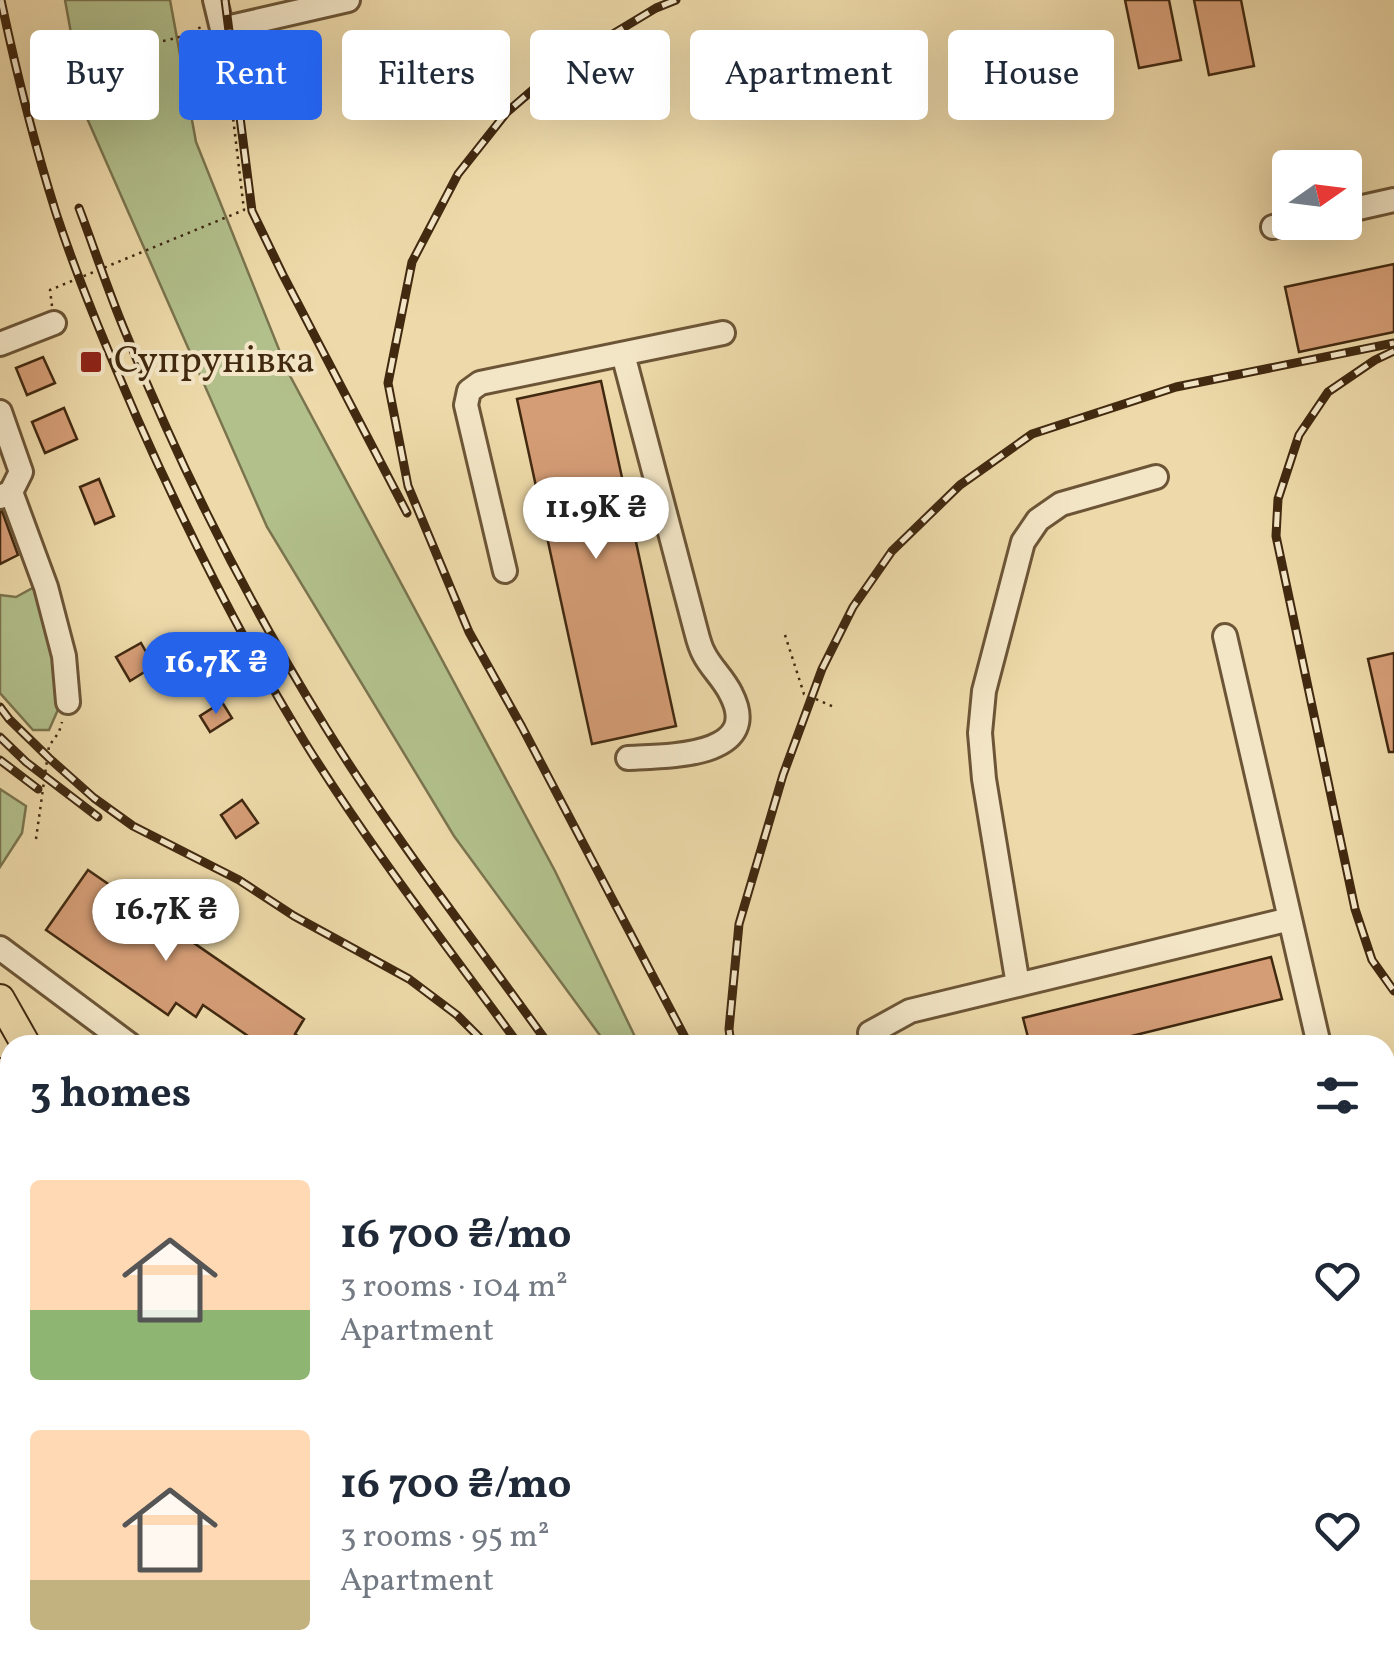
<!DOCTYPE html>
<html lang="en">
<head>
<meta charset="utf-8">
<style>
  body { margin:0; font-family:Vollkorn,serif; background:#f6f6f7; color:#1f2937; height:100vh; display:flex; flex-direction:column; font-size:38px; white-space:nowrap }
  * { box-sizing:border-box; margin:0 }
  p { font-size:32px; color:#747a83 }
  .icon { flex:none; width:55px; height:55px; fill:none; stroke:currentColor; stroke-width:2; stroke-linecap:round; stroke-linejoin:round }
  .map { position:relative; flex:1; overflow:hidden }
  .panel { position:absolute; left:0px; top:1035px; width:1395px; height:642px; display:flex; flex-direction:column; background:#fff; border-radius:30px 30px 0 0; box-shadow:0 10px 40px #0002 }
  .panel>* { flex:none }
  .guide { position:absolute; left:30px; top:30px; width:1335px; height:90px; display:flex; gap:20px }
  .needle { width:65px; rotate:76deg }
  .tools { position:absolute; left:1272px; top:150px; display:grid; gap:20px }
  .tools a { display:grid; place-items:center; width:90px; height:90px; border-radius:10px; background:#fff; box-shadow:0 10px 40px #0002; font-size:50px }
  .price { position:absolute; translate:-50% -85px; padding:0 22px; border-radius:35px; background:#fff; color:#222; font-size:32px; line-height:65px; filter:drop-shadow(0 2px 5px #0008) }
  .price::after { content:''; position:absolute; left:50%; top:60px; width:30px; height:22px; margin-left:-15px; background:inherit; clip-path:polygon(0 0,100% 0,50% 100%) }
  .price.current { background:#2563eb; color:#fff }
  ul { padding:0; list-style:none }
  li { display:flex; align-items:center; gap:30px; height:250px; padding:0 30px }
  li span { display:grid; place-items:center; flex:none; width:280px; height:200px; border-radius:10px; color:#555 }
  li>.icon { margin-inline-start:auto }
  span .icon { width:120px; height:120px; fill:#fffc; stroke-width:1 }
  li b { font-size:42px }
  h2 { display:flex; justify-content:space-between; align-items:center; height:120px; padding:0 30px; font-size:42px }
  .tag { padding:0 35px; border-radius:10px; background:#fff; box-shadow:0 10px 40px #0002; font-size:35px; line-height:90px }
  .tag.current { background:#2563eb; color:#fff }
  .map>svg:first-child { display:block }
  .green { fill:#b2c08c; stroke:#7a744e; stroke-width:2.5 }
  .building { fill:#d59d76; stroke:#412910; stroke-width:2.5 }
  .lines { fill:none; stroke-linecap:round; stroke-linejoin:round }
  .minor-casing { stroke:#6c5536; stroke-width:28 }
  .major-casing { stroke:#412910; stroke-width:32 }
  .path { stroke:#412910; stroke-width:2.5; stroke-dasharray:2.5 5; stroke-linecap:butt }
  .minor { stroke:#f3e6c7; stroke-width:22 }
  .major { stroke:#edd9a9; stroke-width:28 }
  .rail-casing { stroke:#412910; stroke-width:9 }
  .rail { stroke:#f3e6c7; stroke-width:5; stroke-dasharray:15; stroke-linecap:butt }
  .poi-dot { fill:#8f2418; stroke:#f3e6c7; stroke-width:4 }
  .labels { text-anchor:middle; dominant-baseline:central; stroke-width:8; stroke-linejoin:round; paint-order:stroke }
  .poi-label { font-size:38px; fill:#412910; stroke:#f3e6c7; text-anchor:start }
</style>
</head>
<body>
<div class="map">
<svg width="1394" height="1676" viewBox="0 0 1394 1676">
  <rect width="100%" height="100%" fill="#edd9a9"/>
  <filter id="stains"><feTurbulence type="fractalNoise" baseFrequency=".002" numOctaves="4"/><feColorMatrix values="0 0 0 0 .2 0 0 0 0 .09 0 0 0 0 .02 0 0 0 .5 -.17"/></filter>
  <radialGradient id="worn" r=".72"><stop offset=".6" stop-color="#630" stop-opacity="0"/><stop offset="1" stop-color="#630" stop-opacity=".3"/></radialGradient>
  <path class="green" d="M65,0h105l26,142 92,230 267,499 84,174h-32l-153,-209 -187,-309 -181,-411z
    M40,584l24,112 -15,34h-16l-33,-37v-98l16,2z
    M0,789l26,17 -4,27 -22,34z"/>
  <path class="building" d="M1125,0h44l12,60 -42,8z
    M1194,0h47l13,66 -45,9z
    M1394,264v68l-95,20 -14,-65z
    M43,357l12,26 -28,12 -11,-27z
    M601,381l75,345 -84,18 -75,-345z
    M64,408l13,31 -32,14 -13,-31z
    M99,479l15,37 -19,8 -15,-37z
    M2,511l16,44 -18,9v-52z
    M141,643l13,23 -24,15 -14,-24z
    M1394,653v99h-5l-21,-93z
    M222,702l10,16 -22,14 -10,-16z
    M242,800l16,23 -22,15 -15,-23z
    M88,870l216,149 -9,15 16,11h-50l-58,-40 -7,12 -20,-14 -8,12 -122,-85z
    M1271,957l11,42 -187,46h-65l-7,-27z"/>
  <g class="lines">
    <g class="minor-casing">
      <path id="minor" d="M215,0l7,29 126,-29
        M1345,211l49,-11
        M1273,227l20,-5
        M0,344l54,-21
        M623,354l73,277c2,8 4,16 8,23 7,14 20,25 27,40 33,64 -66,62 -103,64
        M0,412l21,60 -10,20 -11,5
        M11,492l35,95 18,69 4,46
        M505,571l-39,-166 3,-14 11,-8 243,-50
        M1225,636l94,409
        M0,948l130,97
        M1018,985l-34,-206 -4,-46 4,-42 39,-149 15,-22 23,-16 95,-27
        M870,1033l40,-22 380,-92
        M1385,1334l9,39
        M1385,1486l9,-2
        M224,1668v8
        M1103,1668l4,8"/>
    </g>
    <g class="major-casing">
      <path id="major" d="M0,999l26,46
        M0,1073l10,18
        M334,1668l5,8
        M380,1668l5,8"/>
    </g>
    <path class="path" d="M89,34c43,9 70,16 112,-7
      M52,306l-2,-16 194,-80 -19,-160
      M785,635l19,59 30,13
      M36,839l13,-93 10,-14 3,-10
      M440,1676l16,-8"/>
    <use href="#minor" class="minor"/>
    <use href="#major" class="major"/>
    <g class="rail-casing">
      <path id="rail" d="M1,0c15,71 33,143 55,213 23,70 52,138 81,205 49,111 104,220 167,323 65,105 142,204 215,304
        M225,0l27,211 31,64 124,238
        M676,0l-20,8 -93,56 -56,48 -49,62 -46,88 -24,121 20,103 61,146 53,95 167,318
        M79,208c16,42 30,86 48,128 55,135 122,268 199,392 68,110 148,212 223,317
        M1394,351l-19,9 -47,32 -29,43 -21,64 -2,37 79,373 17,51 22,31
        M0,707l9,12 40,39 45,40 39,28 106,54 55,36 115,63 48,36 30,30
        M0,737l26,25 72,55
        M0,760l38,29
        M731,1045l-2,-16 10,-105 44,-149 39,-106 31,-62 39,-56 68,-66 72,-51 144,-47 218,-44
        M983,1668l6,8
        M1015,1668l9,8"/>
    </g>
    <use href="#rail" class="rail"/>
  </g>
  <rect class="poi-dot" x="79" y="350" width="24" height="24" rx="5"/>
  <g class="labels">
    <g class="poi-label">
      <text x="114" y="362">Супрунівка</text>
    </g>
  </g>
  <rect width="100%" height="100%" filter="url(#stains)"/>
  <rect width="100%" height="100%" fill="url(#worn)"/>
</svg>
<div class="tools">
<a><svg class="needle" viewBox="-14 -14 28 28"><path d="M0-13l5 13h-10z" fill="#e53935"/><path d="M0 13l5-13h-10z" fill="#747a83"/></svg></a>
</div>
<b class="price" style="left:596px;top:562px">11.9K ₴</b>
<b class="price current" style="left:216px;top:717px">16.7K ₴</b>
<b class="price" style="left:166px;top:964px">16.7K ₴</b>
<div class="guide">
<a class="tag">Buy</a>
<a class="tag current">Rent</a>
<a class="tag">Filters</a>
<a class="tag">New</a>
<a class="tag">Apartment</a>
<a class="tag">House</a>
</div>
<section class="panel">
<h2>3 homes<svg class="icon" aria-label="filters" viewBox="0 0 24 24"><path d="M4 7h16M4 17h16"/><circle cx="9" cy="7" r="2"/><circle cx="15" cy="17" r="2"/></svg></h2>
<ul>
<li><span style="background:linear-gradient(#ffd9b3 65%,#8fb573 0)"><svg class="icon" aria-label="home" viewBox="0 0 24 24"><path d="M3 11l9-7 9 7M6 9v11h12V9"/></svg></span><div><b>16 700 ₴/mo</b><p>3 rooms · 104 m²</p><p>Apartment</p></div><svg class="icon" aria-label="heart" viewBox="0 0 24 24"><path d="M12 20l-8-8c-3-5 5-10 8-4 3-6 11-1 8 4z"/></svg></li>
<li><span style="background:linear-gradient(#ffd9b3 75%,#c2b280 0)"><svg class="icon" aria-label="home" viewBox="0 0 24 24"><path d="M3 11l9-7 9 7M6 9v11h12V9"/></svg></span><div><b>16 700 ₴/mo</b><p>3 rooms · 95 m²</p><p>Apartment</p></div><svg class="icon" aria-label="heart" viewBox="0 0 24 24"><path d="M12 20l-8-8c-3-5 5-10 8-4 3-6 11-1 8 4z"/></svg></li>
</ul>
</section>
</div>
</body>
</html>
